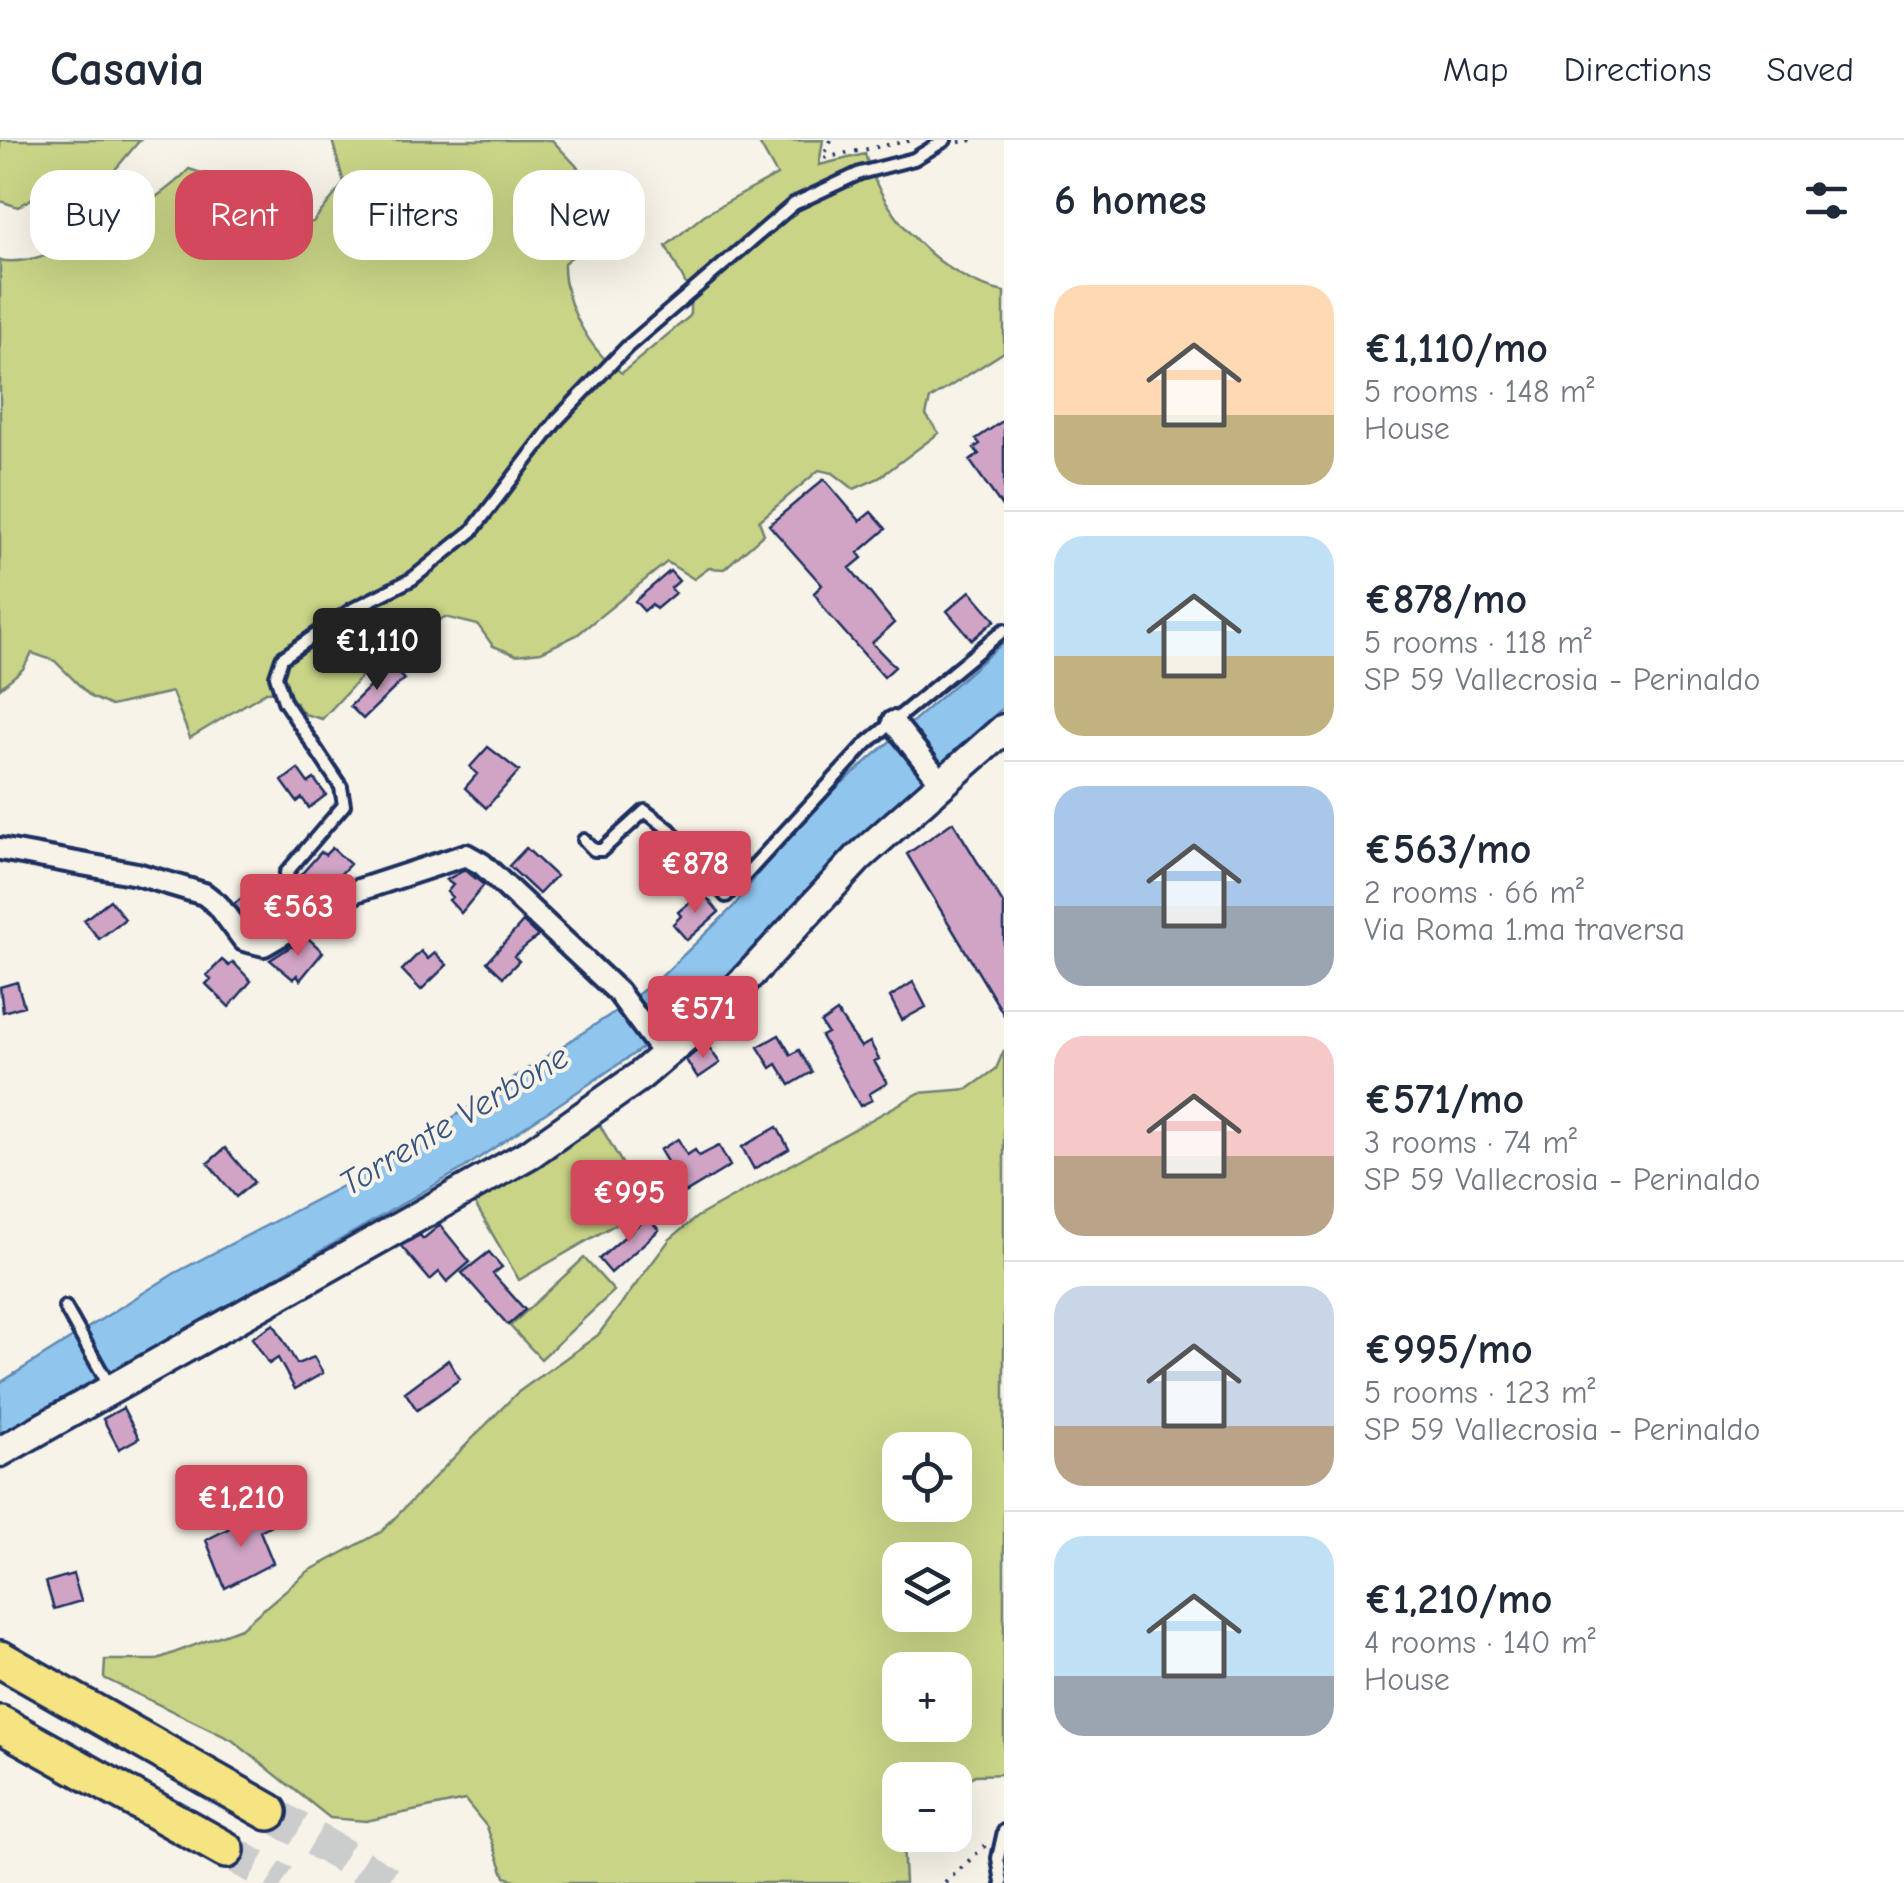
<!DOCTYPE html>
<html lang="en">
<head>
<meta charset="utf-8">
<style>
  body { margin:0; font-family:"Comic Neue",sans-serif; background:#f6f6f7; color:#1f2937; height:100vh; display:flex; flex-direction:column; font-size:38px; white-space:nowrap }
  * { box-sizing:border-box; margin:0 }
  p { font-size:32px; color:#747a83 }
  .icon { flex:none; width:55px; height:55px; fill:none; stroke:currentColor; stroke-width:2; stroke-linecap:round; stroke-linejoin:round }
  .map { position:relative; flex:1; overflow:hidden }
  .sheet { display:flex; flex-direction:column; background:#fff; width:900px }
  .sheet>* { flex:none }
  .guide { position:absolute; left:30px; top:30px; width:822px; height:90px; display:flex; gap:20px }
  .tools { position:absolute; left:882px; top:1292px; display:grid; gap:20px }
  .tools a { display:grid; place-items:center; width:90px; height:90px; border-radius:20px; background:#fff; box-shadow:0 10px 40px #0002; font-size:50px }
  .price { position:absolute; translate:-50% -85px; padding:0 22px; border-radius:10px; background:#d1495b; color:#fff; font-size:32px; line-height:65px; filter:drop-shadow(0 2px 5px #0008) }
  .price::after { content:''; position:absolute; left:50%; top:60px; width:30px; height:22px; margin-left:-15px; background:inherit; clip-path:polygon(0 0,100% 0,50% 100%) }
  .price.selected { background:#222; color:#fff }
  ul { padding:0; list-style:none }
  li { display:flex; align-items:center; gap:30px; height:250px; padding:0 50px }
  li+li { border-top:2px solid #e0e1e3 }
  li span { display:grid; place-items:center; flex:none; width:280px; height:200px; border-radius:30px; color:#555 }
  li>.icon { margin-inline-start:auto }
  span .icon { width:120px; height:120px; fill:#fffc; stroke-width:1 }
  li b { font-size:42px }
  h2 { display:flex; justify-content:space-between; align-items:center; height:120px; padding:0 50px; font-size:42px }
  .tag { padding:0 35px; border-radius:30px; background:#fff; box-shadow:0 10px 40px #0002; font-size:35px; line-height:90px }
  .tag.selected { background:#d1495b; color:#fff }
  header { display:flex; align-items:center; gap:60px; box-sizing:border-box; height:140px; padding:0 50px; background:#fff; border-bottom:2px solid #e0e1e3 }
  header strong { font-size:48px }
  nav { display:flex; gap:55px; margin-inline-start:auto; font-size:35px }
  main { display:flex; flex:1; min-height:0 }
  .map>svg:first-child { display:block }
  .green { fill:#c9d487; stroke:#728272; stroke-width:2.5; fill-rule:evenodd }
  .water { fill:#90c6ee; stroke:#618ab4; stroke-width:2.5 }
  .building { fill:#d1a4c6; stroke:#1b2f5e; stroke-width:2.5 }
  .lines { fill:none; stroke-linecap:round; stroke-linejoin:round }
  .highway-tunnel { stroke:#cbcccc; stroke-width:35; stroke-dasharray:35 18; stroke-linecap:butt }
  .lane-casing { stroke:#1b2f5e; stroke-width:18 }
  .street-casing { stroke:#1b2f5e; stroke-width:28 }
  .secondary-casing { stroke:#1b2f5e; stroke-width:35 }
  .highway-casing { stroke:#1b2f5e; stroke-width:42 }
  .path { stroke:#1b2f5e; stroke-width:4; stroke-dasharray:2.5 8; stroke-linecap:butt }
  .lane { stroke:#f7f3e8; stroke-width:10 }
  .street { stroke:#f7f3e8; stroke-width:20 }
  .secondary { stroke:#f7f3e8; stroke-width:28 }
  .highway { stroke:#f6e381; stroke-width:35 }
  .labels { text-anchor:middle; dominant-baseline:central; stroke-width:8; stroke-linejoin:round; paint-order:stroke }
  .water-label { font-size:35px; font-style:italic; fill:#385582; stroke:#f7f3e8 }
</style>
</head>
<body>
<header>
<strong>Casavia</strong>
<nav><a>Map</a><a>Directions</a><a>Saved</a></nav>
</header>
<main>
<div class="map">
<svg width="1004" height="1743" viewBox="0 0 1004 1743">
  <rect width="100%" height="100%" fill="#f7f3e8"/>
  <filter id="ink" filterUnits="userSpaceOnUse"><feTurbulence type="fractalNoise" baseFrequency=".01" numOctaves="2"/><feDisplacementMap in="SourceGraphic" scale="20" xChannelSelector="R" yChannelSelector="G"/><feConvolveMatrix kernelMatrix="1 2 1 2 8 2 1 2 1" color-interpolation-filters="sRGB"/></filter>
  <g filter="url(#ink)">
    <path class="green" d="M0,0h140l-27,32 -52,9 -43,26 -18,-6z
      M332,0h220l75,80c-20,18 -43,26 -63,43 -1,40 25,88 58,110l68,-57v-24l-24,-46 38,-31 73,-40 -19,-34 65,-1 -4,25 46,-11c17,62 77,125 139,138v60l-74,47 -4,16 13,18 -60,45 -25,11 -21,-16 -14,-3 -60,51 5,13 -40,35 -15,-1 -15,11 -27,-17 -90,73 -36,17 -25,3 -23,-9 -15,-21 -33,-8 -55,29 -68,73 -18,-5 -17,-23 -21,1 -76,46 -18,-46 -61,14 -20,-9 -36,-36 -23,-8 -9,16 -23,19v-428c47,11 158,-57 189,-91l22,7 34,37 25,-4 18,19 25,-6 31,-39z
      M1004,910v724l-29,1 -20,14v-9h-55l5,103h-381l-19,-6 -18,-50 -22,-27 -99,21 -36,-3 -98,-78 -128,-62 1,-18h50l86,-32 66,-56 74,-40 136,-139 81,-58 72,-96 27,-22 222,-124 49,-4 28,-20zM900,1310h55v55h-55zM900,1420h55v55h-55zM955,1530v55h-55v-55z
      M598,982l49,84 -128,74 -48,-83z
      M584,1118l30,33 -73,68 -31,-33z"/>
    <path class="water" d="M1004,502v65l-145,129 -158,170 -36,27 -201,135 -464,269v-54l175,-110 194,-101 244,-159 49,-37 72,-70 44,-59 47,-49z"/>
    <path class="building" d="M1004,280v89l-34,-48 9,-7 -5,-6 6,-4 -4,-5z
      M824,339l36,42 11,-9 15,17 -28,24 4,5 -12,10 44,55 -22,20 23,24 -11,10 -58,-66 -12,-18 8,-8 -53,-60z
      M670,431l9,10 -8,7 4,5 -19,16 -4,-5 -8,7 -9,-10z
      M970,451l25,29 -23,20 -25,-29z
      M390,527l14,12 -41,40 -13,-13z
      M488,607l31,24 -33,37 -21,-20 12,-14 -7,-7z
      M298,629l10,14 6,-4 12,16 -17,13 -7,-10 -5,4 -15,-21z
      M953,682l51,83v110l-97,-161z
      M332,708l18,16 -31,33 -10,-10 -4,4 -7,-13 23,-26 4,3z
      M526,708l30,28 -17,18 -30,-28z
      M465,730l19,15 -23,28 -12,-13 3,-3 -5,-5 6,-7 -7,-5z
      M279,742l11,19 -11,9 -3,-7 -26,21 -16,-20 27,-21 6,8z
      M702,752l17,20 -32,28 -14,-16 8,-8 -3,-4z
      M110,760l15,19 -26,20 -15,-19z
      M523,782l15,14 -24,20 5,5 -16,16 -16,-15z
      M308,798l15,14 -23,28 -3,-5 -4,4 -23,-19 22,-14 5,4z
      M421,811l7,8 7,-6 12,12 -26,25 -19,-20z
      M222,820l7,6 4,-4 18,19 -22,26 -23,-23 5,-5 -4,-4z
      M17,842l7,24 -21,6 -3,-25z
      M913,842l13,25 -24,13 -12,-23z
      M837,872l24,35 9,-5 9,17 -5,2 13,22 -18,11 3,6 -12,6 -39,-70 6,-3 -6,-10z
      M779,895l12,20 8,-5 13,22 -22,13 -13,-21 -6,4 -13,-21z
      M706,903l14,20 -22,15 -12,-18z
      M777,987l12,22 -35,20 -12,-22z
      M678,999l9,16 8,-5 4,6 20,-10 11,20 -45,27 -25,-43z
      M225,1008l29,34 -18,15 -28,-34z
      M647,1077l12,13 -48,43 -12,-14z
      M440,1085l30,37 -23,20 -8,-10 -9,8 -29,-34 19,-11 3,4z
      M489,1112l13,15 -9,7 32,36 -17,15 -46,-52z
      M274,1184l23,40 17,-7 9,16 -28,16 -17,-31 -9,6 -17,-26z
      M448,1220l12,19 -43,31 -12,-18z
      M123,1268l16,30 -20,11 -16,-30z
      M263,1371l8,14 -11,6 13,32 -48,25 -19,-48z
      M73,1434l8,27 -27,8 -8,-27z"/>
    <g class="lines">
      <path class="highway-tunnel" d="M269,1672l119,71
        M226,1710l57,33"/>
      <g class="lane-casing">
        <path id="lane" d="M584,700l10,10h8l43,-39 25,19 56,66 140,-152 138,-114
          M316,773l-12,-4 -18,-36 58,-68 -3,-18 -57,-86 -8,-25 6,-18 71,-49 59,-30 60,-48 86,-112 69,-72 167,-143 66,-31 54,-14 31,-19
          M65,1167l45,80
          M1002,1743l-4,-25 6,-27"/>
      </g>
      <g class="street-casing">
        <path id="street" d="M893,582l47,59
          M0,709l137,25 67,20 14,11 26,35 20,5 92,-54 110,-36 16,9 136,128 48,65"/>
      </g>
      <g class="secondary-casing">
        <path id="secondary" d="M0,1312l531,-299 109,-77 78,-67 140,-151 146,-129"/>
      </g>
      <g class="highway-casing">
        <path id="highway" d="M0,1519l269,153
          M0,1584l226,126"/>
      </g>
      <path class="path" d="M831,0l-8,18 89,-18
        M959,2l14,-2
        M945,1743l44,-41"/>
      <use href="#lane" class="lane"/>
      <use href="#street" class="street"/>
      <use href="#secondary" class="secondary"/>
      <use href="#highway" class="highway"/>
    </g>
  </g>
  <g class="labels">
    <g class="water-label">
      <text transform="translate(454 980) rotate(-31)">Torrente Verbone</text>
    </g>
  </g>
</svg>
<div class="tools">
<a><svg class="icon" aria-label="locate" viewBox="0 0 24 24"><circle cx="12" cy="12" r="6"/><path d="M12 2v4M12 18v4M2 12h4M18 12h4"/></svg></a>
<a><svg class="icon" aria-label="layers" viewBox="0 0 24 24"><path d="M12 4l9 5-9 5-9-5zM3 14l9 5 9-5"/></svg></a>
<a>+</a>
<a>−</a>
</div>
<b class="price selected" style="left:377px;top:553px">€1,110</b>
<b class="price" style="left:695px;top:776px">€878</b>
<b class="price" style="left:298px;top:819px">€563</b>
<b class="price" style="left:703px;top:921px">€571</b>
<b class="price" style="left:629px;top:1105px">€995</b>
<b class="price" style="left:241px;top:1410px">€1,210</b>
<div class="guide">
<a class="tag">Buy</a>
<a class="tag selected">Rent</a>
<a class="tag">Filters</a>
<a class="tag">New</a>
</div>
</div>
<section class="sheet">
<h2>6 homes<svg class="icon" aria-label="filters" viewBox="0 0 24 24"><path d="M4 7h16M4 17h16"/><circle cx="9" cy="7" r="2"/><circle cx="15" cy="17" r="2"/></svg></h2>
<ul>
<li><span style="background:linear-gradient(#ffd9b3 65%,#c2b280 0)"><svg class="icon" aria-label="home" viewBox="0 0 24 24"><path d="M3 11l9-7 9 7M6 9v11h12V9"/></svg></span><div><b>€1,110/mo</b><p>5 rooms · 148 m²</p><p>House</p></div></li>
<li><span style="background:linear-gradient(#bfe0f5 60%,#c2b280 0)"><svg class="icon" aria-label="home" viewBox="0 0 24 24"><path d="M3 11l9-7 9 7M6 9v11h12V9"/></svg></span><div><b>€878/mo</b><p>5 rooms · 118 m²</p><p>SP 59 Vallecrosia - Perinaldo</p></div></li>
<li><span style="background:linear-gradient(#a9c7e8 60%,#9aa5b1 0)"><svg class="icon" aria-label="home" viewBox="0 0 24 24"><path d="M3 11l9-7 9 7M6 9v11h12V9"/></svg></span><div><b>€563/mo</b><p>2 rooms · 66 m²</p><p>Via Roma 1.ma traversa</p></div></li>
<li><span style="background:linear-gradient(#f6c9c9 60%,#b9a48a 0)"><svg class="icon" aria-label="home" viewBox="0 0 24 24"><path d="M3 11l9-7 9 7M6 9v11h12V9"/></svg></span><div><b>€571/mo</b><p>3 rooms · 74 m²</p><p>SP 59 Vallecrosia - Perinaldo</p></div></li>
<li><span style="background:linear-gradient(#c9d6e8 70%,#b9a48a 0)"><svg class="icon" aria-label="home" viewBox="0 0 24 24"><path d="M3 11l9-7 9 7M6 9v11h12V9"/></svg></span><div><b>€995/mo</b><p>5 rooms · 123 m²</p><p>SP 59 Vallecrosia - Perinaldo</p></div></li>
<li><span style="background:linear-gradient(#bfe0f5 70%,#9aa5b1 0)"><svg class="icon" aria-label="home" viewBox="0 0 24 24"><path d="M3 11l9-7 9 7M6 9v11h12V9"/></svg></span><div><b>€1,210/mo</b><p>4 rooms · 140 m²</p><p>House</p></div></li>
</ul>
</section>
</main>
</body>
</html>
